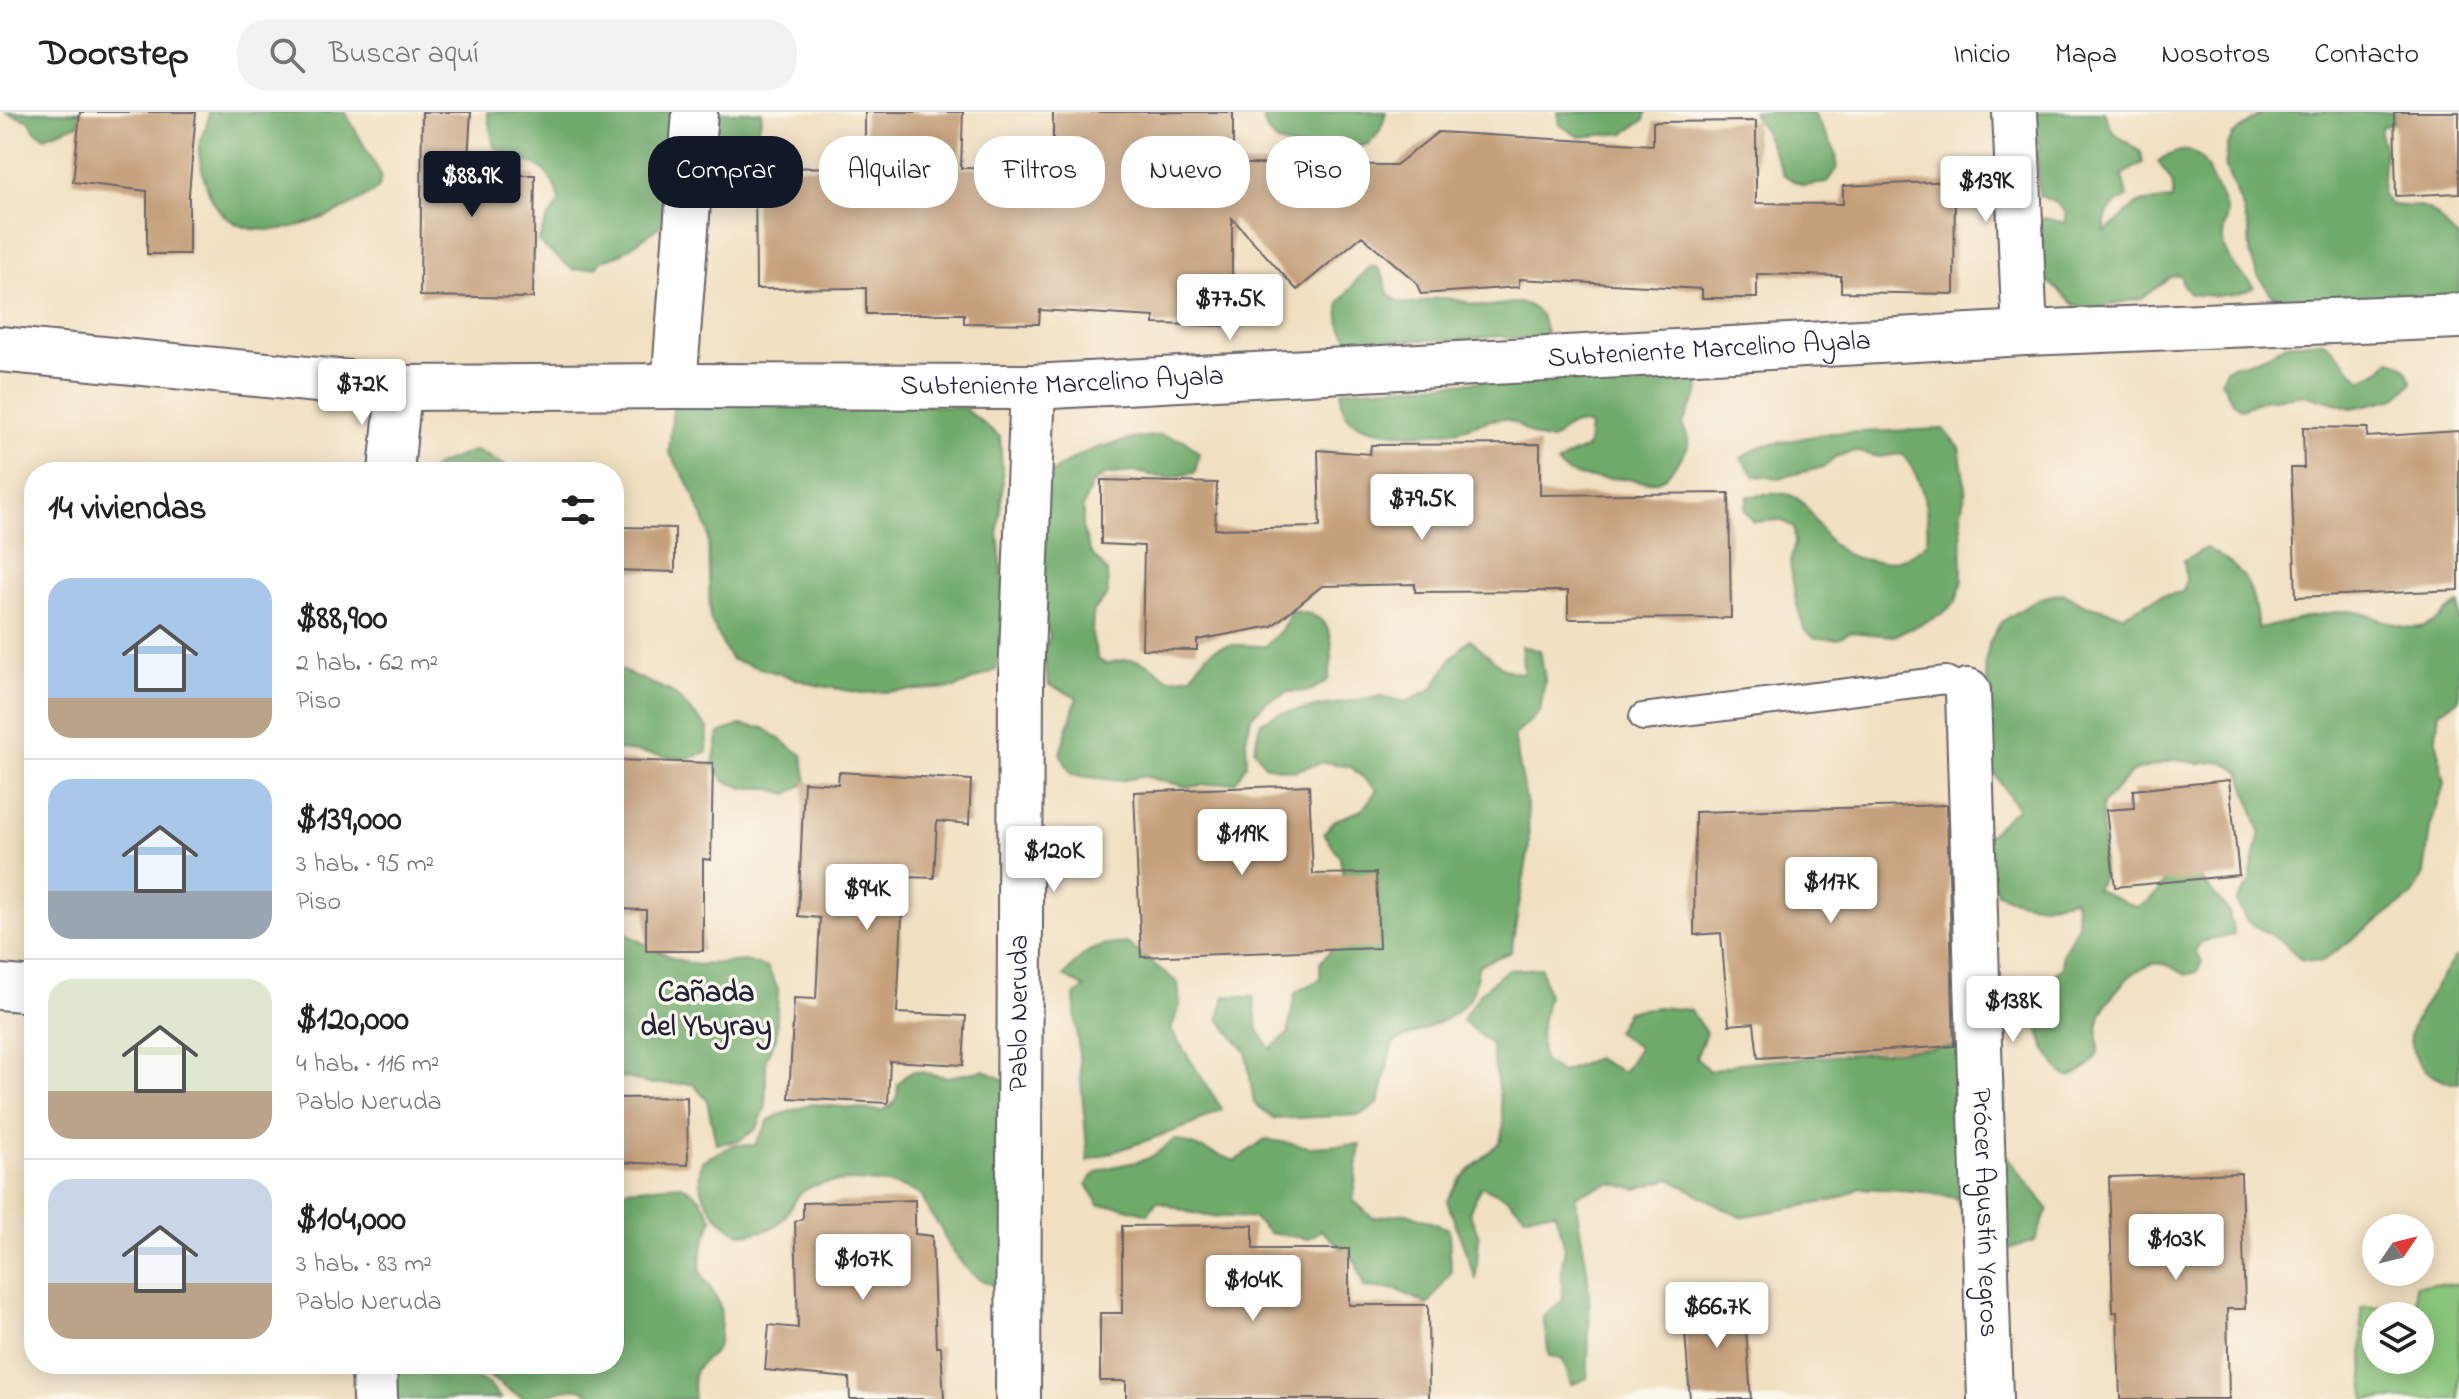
<!DOCTYPE html>
<html lang="es">
<head>
<meta charset="utf-8">
<style>
  body { margin:0; font-family:"Indie Flower",sans-serif; background:#f2f2f2; color:#222; height:100vh; display:flex; flex-direction:column; font-size:30px; white-space:nowrap }
  * { box-sizing:border-box; margin:0 }
  p { font-size:26px; color:#767676 }
  .icon { flex:none; width:44px; height:44px; fill:none; stroke:currentColor; stroke-width:2; stroke-linecap:round; stroke-linejoin:round }
  .map { position:relative; flex:1; overflow:hidden }
  .drawer { position:absolute; left:24px; top:350px; width:600px; height:912px; display:flex; flex-direction:column; background:#fff; border-radius:32px; box-shadow:0 4px 20px #0003 }
  .drawer>* { flex:none }
  .top-card { position:absolute; left:648px; top:24px; width:760px; height:72px; display:flex; gap:16px }
  .needle { width:52px; rotate:55deg }
  .fabs { position:absolute; left:2362px; top:1102px; display:grid; gap:16px }
  .fabs a { display:grid; place-items:center; width:72px; height:72px; border-radius:50%; background:#fff; box-shadow:0 4px 20px #0003; font-size:40px }
  .price { position:absolute; translate:-50% -68px; padding:0 18px; border-radius:8px; background:#fff; color:#222; font-size:26px; line-height:52px; filter:drop-shadow(0 2px 4px #0008) }
  .price::after { content:''; position:absolute; left:50%; top:48px; width:24px; height:18px; margin-left:-12px; background:inherit; clip-path:polygon(0 0,100% 0,50% 100%) }
  .price.active { background:#111827; color:#fff }
  ul { padding:0; list-style:none }
  li { display:flex; align-items:center; gap:24px; height:200px; padding:0 24px }
  li+li { border-top:2px solid #e0e0e0 }
  li span { display:grid; place-items:center; flex:none; width:224px; height:160px; border-radius:24px; color:#555 }
  li>.icon { margin-inline-start:auto }
  span .icon { width:96px; height:96px; fill:#fffc; stroke-width:1 }
  li b { font-size:34px }
  h2 { display:flex; justify-content:space-between; align-items:center; height:96px; padding:0 24px; font-size:34px }
  .chip { padding:0 28px; border-radius:32px; background:#fff; box-shadow:0 4px 20px #0003; font-size:28px; line-height:72px }
  .chip.active { background:#111827; color:#fff }
  header { display:flex; align-items:center; gap:48px; box-sizing:border-box; height:112px; padding:0 40px; background:#fff; border-bottom:2px solid #e0e0e0 }
  header strong { font-size:38px }
  nav { display:flex; gap:44px; margin-inline-start:auto; font-size:28px }
  .search { width:560px; height:72px; background:#f2f2f2; display:flex; align-items:center; gap:20px; box-sizing:border-box; padding:0 28px; border-radius:32px; color:#767676; font-size:30px }
  .map>svg:first-child { display:block }
  .green { fill:#89c57a; stroke:#56745a; stroke-width:2; fill-rule:evenodd }
  .forest { fill:#6eaa6a; stroke:#486652; stroke-width:2 }
  .building { fill:#c5a07c }
  .lines { fill:none; stroke-linecap:round; stroke-linejoin:round }
  .lane-casing { stroke:#6a646a; stroke-width:30 }
  .street-casing { stroke:#6a646a; stroke-width:48 }
  .lane { stroke:#fff; stroke-width:26 }
  .street { stroke:#fff; stroke-width:44 }
  .labels { text-anchor:middle; dominant-baseline:central; stroke-width:7; stroke-linejoin:round; paint-order:stroke }
  .street-label { font-size:28px; fill:#22223b; stroke:#fbf7ec }
  .neighbourhood-label { font-size:30px; font-weight:bold; fill:#22223b; stroke:#fbf7ec }
</style>
</head>
<body>
<header>
<strong>Doorstep</strong>
<div class="search"><svg class="icon" aria-label="search" viewBox="0 0 24 24"><circle cx="10" cy="10" r="6"/><path d="M15 15l6 6"/></svg>Buscar aquí</div>
<nav><a>Inicio</a><a>Mapa</a><a>Nosotros</a><a>Contacto</a></nav>
</header>
<div class="map">
<svg width="2459" height="1287" viewBox="0 0 2459 1287">
  <rect width="100%" height="100%" fill="#fbf7ec"/>
  <filter id="ink" filterUnits="userSpaceOnUse"><feTurbulence type="fractalNoise" baseFrequency=".0125" numOctaves="2"/><feDisplacementMap in="SourceGraphic" scale="16" xChannelSelector="R" yChannelSelector="G"/><feConvolveMatrix kernelMatrix="1 2 1 2 8 2 1 2 1" color-interpolation-filters="sRGB"/></filter>
  <filter id="wash" filterUnits="userSpaceOnUse"><feTurbulence type="fractalNoise" baseFrequency=".006" numOctaves="4" result="noise"/><feDisplacementMap in="SourceGraphic" scale="32" xChannelSelector="R" yChannelSelector="G"/><feGaussianBlur stdDeviation="1.8" result="paint"/><feColorMatrix in="noise" values="0 0 0 0 0 0 0 0 0 0 0 0 0 0 0 0 0 1.4 0 .05"/><feComposite in="paint" operator="in"/></filter>
  <g filter="url(#wash)">
    <rect width="100%" height="100%" fill="#f1e0c1"/>
    <path class="green" d="M2459,1172v115h-94l-4,-92 55,-1 -1,-21zM2376,1204h44v44h-44z"/>
    <path class="forest" d="M5,0h76v1l-3,11 -33,13 -10,-6 -6,-10z
      M209,0h136l36,63 -2,13c-36,26 -121,66 -159,23 -13,-14 -18,-40 -21,-58 -2,-16 11,-26 10,-41z
      M487,0h275c-3,35 -27,45 -58,43l-27,59 -55,39 -21,8 -5,6 -23,3 -35,-28 9,-22 13,-19c-15,-48 -30,-31 -66,-54z
      M1263,0h123c-2,11 -8,26 -18,32 -17,8 -71,7 -88,-1 -12,-5 -17,-19 -17,-31z
      M1558,0h88l-2,8 -19,13 -46,4 -19,-12z
      M1752,0h61l23,41 1,16 -11,14 -22,3 -20,-11 -19,-42z
      M2030,0h74l9,20 28,20 2,11 -21,12 5,22c-16,10 -24,15 -22,35l33,-29 34,-4c5,-17 -6,-24 -14,-38 31,-19 42,-13 55,20 4,10 12,18 13,29 2,12 -6,24 -2,37 4,14 19,29 30,40 -19,11 -43,9 -64,7l-7,-9 -3,-10 -10,2 -28,21 -56,12 -11,-5 -32,-28 -9,-53 10,-6 22,5v-10l-8,-9 -19,-9 -3,-39 4,-11 -6,-8z
      M2263,0h145l-5,8 -22,7v10l4,12 -3,46 8,9c11,3 23,1 34,4 14,4 22,22 35,30v69l-168,-5 -20,-8 -14,-19 -7,-22 -1,-22 -6,-22 -18,-43 3,-21 5,-10z
      M1371,155h6c8,9 8,16 11,26 19,20 31,7 51,5 20,-1 28,7 43,8 13,1 30,-5 43,-2 6,2 12,7 16,11l5,17 -8,8 -6,1 -31,-5 -43,4h-106c-13,-7 -15,-24 -12,-38 9,-10 20,-29 31,-35z
      M2321,229c19,8 24,28 41,39l20,-11 8,-9c14,3 18,9 22,23l-16,15 -34,8 -11,2 -43,-13 -45,5 -22,9 -9,-8 -11,-21 5,-11 9,-5 11,-1 21,-8 20,-11z
      M1670,258l22,4 8,8 -2,12 -16,31c13,22 4,25 -9,43 -4,5 -7,10 -14,12 -10,4 -21,0 -31,-1 -25,-3 -51,5 -71,-15l9,-7 22,-10 2,-21c-18,-7 -24,3 -38,14 -26,0 -31,-21 -50,-21 -14,-1 -29,8 -43,11 -25,5 -98,9 -113,-16 -5,-8 -5,-16 -4,-24z
      M714,279l250,17 36,29 3,46 -5,47 8,92 -10,48 -41,18 -93,5 -46,-8 -86,-26 -20,-40 -2,-88 -17,-43 -22,-36 4,-44z
      M1943,317l16,18 7,44 -5,20 1,70 -6,21 -17,14 -45,20 -44,-4 -12,7 -23,-1 -10,-7 -9,-29 -6,-40 5,-19 -1,-16 -13,-7 -27,2 -9,-11 3,-15c12,0 27,-4 38,-2 36,6 26,69 98,67 20,0 29,-5 43,-19 2,-32 -4,-64 -25,-88l-23,3 -24,-6 -20,6 -11,10 -45,11 -24,-2 -14,-18 20,-12 69,-13z
      M1160,323l24,5 15,13 -4,20 -29,5 -30,-6 -32,3 -13,10 -8,22v23l8,23 16,18 1,24 -15,16 -1,25 6,23 8,5c30,-9 38,-4 63,15l23,-3c21,-38 35,-31 74,-30l15,-16 11,-19c6,1 14,1 20,4 26,10 21,43 16,65l-18,11 -22,1 -21,9 -16,16 -5,22 1,25 -12,18 -48,5 -44,-11 -22,5 -49,-6 -12,-21 17,-57 -28,-12 -6,-31 7,-19 -19,-32 14,-124c33,-31 71,-38 115,-44z
      M476,338l40,22h-86l9,-8z
      M2207,436c40,24 46,35 51,81 23,-5 72,-19 92,-18 30,2 53,28 84,11 9,-6 15,-14 25,-18v95l-20,13 -3,25 8,47 -14,44 -6,46 -11,21 -92,67 -21,-3 -16,-16 -37,-22 -11,-19 13,-18 11,-52 -20,-61 -20,-10 -21,3 -22,-5 -45,13 -30,33 1,72 -8,12 41,18c14,-5 25,-18 32,-31l32,2 29,34 5,23 -33,7 -6,9 7,10 -5,11 -11,3c-7,-4 -15,-10 -23,-11 -27,-5 -59,37 -65,60 -2,11 3,22 -1,31 -6,11 -18,20 -30,22 -19,-14 -38,-59 -30,-82 5,-12 17,-20 26,-28l-1,-12 16,-30 -3,-26 -32,6 -26,-4 -20,-8 -11,-34v-22l32,-29 -26,-37 -2,-66 -5,-42 5,-22 11,-19 39,-24 23,-5 20,11 40,11 37,-19 23,-4 3,-13 -2,-19z
      M1470,527l34,30 20,5 -3,-28 19,4 5,30 -5,32 -26,24 14,75 1,37 -18,104 -32,13c-2,8 -3,17 -6,26 -10,28 -55,39 -80,52 -7,20 -8,41 -15,61l-18,11 -86,4 -20,-16 -8,-51 -27,-33 6,-23 28,1 5,33 12,19 18,-15 7,-41 25,-14v-16l23,-26 3,-40 -6,-39 -16,-25 11,-13 27,-10 15,-20 -26,-23 -26,-5 -32,9 -28,-6 -11,-16 7,-27 19,-9 101,-17 25,6 26,-13 19,-30z
      M614,555l58,25 36,36 -1,24 -20,7 -67,-9 -6,2z
      M740,613l24,3 38,27 5,27 -19,12 -21,-6h-23l-20,-7 -11,-18 6,-30z
      M614,807l17,18 44,22 23,6 47,-4 23,7 10,21 -2,49 -10,20v48l-9,22 -18,13 -23,3 -9,-44 -14,-16h-45l-23,-7 -11,1z
      M1127,831l51,40 2,22 -9,25 51,79 -31,16 -103,36 -14,-165 11,-8 -21,-12c22,-27 28,-31 63,-33z
      M2459,843v128c-16,0 -28,-6 -38,-18 -5,-7 -12,-20 -11,-29 1,-16 34,-61 43,-77z
      M1541,856l7,27 -8,38 3,28 18,12 34,-15 28,14 16,-24 -23,-16 11,-21 31,-4 32,3 16,23 -10,25 14,13 29,-8 223,-17 43,36 -3,68 46,59 -13,32 -27,8 -33,2 -19,-53 -39,-7 -57,-3 -24,12 -96,17 -70,-38 -34,10 -25,-6 -35,12c1,26 8,50 11,75 4,36 2,72 0,108l-16,7 -8,-25 -14,-4 -6,-40 20,-16 -2,-29 4,-23 -10,-36 -30,3 -18,-17 -26,-12 -12,26 10,24 -3,44 -29,-79 14,-23 39,-36 4,-18 -13,-80 -29,-24 19,-28 26,-22z
      M984,958l26,13 -1,202c-30,5 -48,-21 -63,-44 -3,-5 -4,-13 -8,-17 -7,-10 -12,-15 -15,-27 -20,-17 -99,-23 -121,-5 -6,5 -10,13 -14,20 -11,19 -28,21 -48,22 -25,-14 -48,-44 -38,-73l31,-16h22l14,-25 10,-5 34,-11 68,7 11,-6 5,-9 1,-11 7,-9 9,-5 34,6z
      M1175,1027l60,22 30,-22 44,8 51,-3 -7,56 20,18 34,-5 42,16 2,43 -23,33 -30,-15 -34,-3 -8,-25 -35,-32 -12,9 -40,-6 -15,-15 -47,-2 -19,-4 -31,-11 -9,13 -29,-8 -20,-1 -12,-21c11,-22 42,-17 62,-26 9,-5 18,-13 26,-19z
      M682,1073l18,13 12,20c-3,16 -13,31 -12,48 1,15 15,24 19,38 3,10 2,27 0,37 -5,25 -31,12 -25,58h-98c-19,-23 -46,0 -71,-1 -17,-5 -28,-18 -43,-26 -6,-4 -11,-4 -17,-8h149v-167l11,-8z
      M372,1252h85l32,21 12,14h-115z"/>
    <g id="blocks">
      <path class="building" d="M80,0h116l-7,82v60h-42v-63l-74,-9z
        M422,0h49l-4,63h68l-2,123 -113,-2z
        M865,0h98l-2,56 92,1v-57h180v52l163,1 42,-33 215,13v-23l103,-1v82l87,1v-18l112,-5 -1,113 -113,-2v-16l-84,-2v24h-55v-9l-183,-10v8l-98,7 -5,-12 -54,-46 -65,54 -65,-72v108l-78,-2v-7l-114,-7 -1,14 -75,-1v-9h-98v-26l-110,1 -1,-121 110,-1z
        M2394,0h65v81l-63,3z
        M2303,315l65,1 -1,9 92,-6v159l-163,7 -5,-129h13z
        M1540,332v51l189,-2 2,125 -163,1v-28l-153,1v-8l-93,2 -50,40 -75,14v10l-55,-1 2,-103 -43,-2v-64l116,3 -2,46 105,-2 -2,-77 52,4 1,-9z
        M614,415l61,1v44l-61,-2z
        M614,648l99,3 -2,97 -8,-1v92h-57v-41l-32,-1z
        M839,660l132,8 -2,44 -32,-3 -3,57 -30,-1 -7,136 69,3 -3,49 -73,-4 -2,42 -99,-5 5,-100 22,1 4,-81 -22,-2 6,-134 34,2z
        M2229,668l10,95 -124,12 -9,-77 28,-2 -1,-18z
        M1309,673l4,89 63,-1 3,75 -238,9 -7,-165z
        M1947,693l7,241 -196,12 -4,-35 -25,2 -8,-92 -27,2 1,-123z
        M687,985l1,68 -74,-3v-64z
        M2241,1061l4,136h-18l2,90h-109l-3,-87h-4l-4,-135z
        M915,1088v34l17,2 4,111h5l3,52h-94l-1,-21 -84,-8 4,-45 29,3 -3,-106 8,-4v-15z
        M1253,1113v24h96v56h79l1,94h-303v-18h-26v-68h22v-87z
        M1744,1188l7,99h-61l-7,-95z"/>
    </g>
  </g>
  <g filter="url(#ink)">
    <use href="#blocks" fill-opacity="0" stroke="#6a646a" stroke-width="2"/>
    <g class="lines">
      <g class="lane-casing">
        <path id="lane" d="M1643,605l303,-37 22,11"/>
      </g>
      <g class="street-casing">
        <g id="street">
          <path d="M2015,0l10,221"/>
          <path id="s1" d="M0,237l399,39 275,-2 359,1 992,-54 434,-17"/>
          <path d="M674,274l21,-274"/>
          <path d="M391,360l8,-84"/>
          <path id="s2" d="M1968,579l22,708"/>
          <path d="M0,875l34,3"/>
          <path d="M374,1252l1,35"/>
          <path id="s3" d="M1018,1287l3,-721 12,-291"/>
        </g>
      </g>
      <use href="#lane" class="lane"/>
      <use href="#street" class="street"/>
    </g>
  </g>
  <g class="labels">
    <g class="street-label">
      <text stroke="none"><textPath href="#s1" startOffset="1712">Subteniente Marcelino Ayala</textPath></text>
      <text stroke="none"><textPath href="#s1" startOffset="1064">Subteniente Marcelino Ayala</textPath></text>
      <text stroke="none"><textPath href="#s3" startOffset="386">Pablo Neruda</textPath></text>
      <text stroke="none"><textPath href="#s2" startOffset="522">Prócer Agustín Yegros</textPath></text>
    </g>
    <g class="neighbourhood-label">
      <text x="706" y="882">Cañada<tspan x="706" dy="34">del Ybyray</tspan></text>
    </g>
  </g>
</svg>
<div class="fabs">
<a><svg class="needle" viewBox="-14 -14 28 28"><path d="M0-13l5 13h-10z" fill="#e53935"/><path d="M0 13l5-13h-10z" fill="#767676"/></svg></a>
<a><svg class="icon" aria-label="layers" viewBox="0 0 24 24"><path d="M12 4l9 5-9 5-9-5zM3 14l9 5 9-5"/></svg></a>
</div>
<b class="price active" style="left:472px;top:107px">$88.9K</b>
<b class="price" style="left:1986px;top:112px">$139K</b>
<b class="price" style="left:1230px;top:230px">$77.5K</b>
<b class="price" style="left:362px;top:315px">$72K</b>
<b class="price" style="left:1422px;top:430px">$79.5K</b>
<b class="price" style="left:1242px;top:765px">$119K</b>
<b class="price" style="left:1054px;top:782px">$120K</b>
<b class="price" style="left:1831px;top:813px">$117K</b>
<b class="price" style="left:867px;top:820px">$94K</b>
<b class="price" style="left:2013px;top:932px">$138K</b>
<b class="price" style="left:2176px;top:1170px">$103K</b>
<b class="price" style="left:863px;top:1190px">$107K</b>
<b class="price" style="left:1253px;top:1211px">$104K</b>
<b class="price" style="left:1717px;top:1238px">$66.7K</b>
<div class="top-card">
<a class="chip active">Comprar</a>
<a class="chip">Alquilar</a>
<a class="chip">Filtros</a>
<a class="chip">Nuevo</a>
<a class="chip">Piso</a>
</div>
<section class="drawer">
<h2>14 viviendas<svg class="icon" aria-label="filters" viewBox="0 0 24 24"><path d="M4 7h16M4 17h16"/><circle cx="9" cy="7" r="2"/><circle cx="15" cy="17" r="2"/></svg></h2>
<ul>
<li><span style="background:linear-gradient(#a9c7e8 75%,#b9a48a 0)"><svg class="icon" aria-label="home" viewBox="0 0 24 24"><path d="M3 11l9-7 9 7M6 9v11h12V9"/></svg></span><div><b>$88,900</b><p>2 hab. · 62 m²</p><p>Piso</p></div></li>
<li><span style="background:linear-gradient(#a9c7e8 70%,#9aa5b1 0)"><svg class="icon" aria-label="home" viewBox="0 0 24 24"><path d="M3 11l9-7 9 7M6 9v11h12V9"/></svg></span><div><b>$139,000</b><p>3 hab. · 95 m²</p><p>Piso</p></div></li>
<li><span style="background:linear-gradient(#dfe7d0 70%,#b9a48a 0)"><svg class="icon" aria-label="home" viewBox="0 0 24 24"><path d="M3 11l9-7 9 7M6 9v11h12V9"/></svg></span><div><b>$120,000</b><p>4 hab. · 116 m²</p><p>Pablo Neruda</p></div></li>
<li><span style="background:linear-gradient(#c9d6e8 65%,#b9a48a 0)"><svg class="icon" aria-label="home" viewBox="0 0 24 24"><path d="M3 11l9-7 9 7M6 9v11h12V9"/></svg></span><div><b>$104,000</b><p>3 hab. · 83 m²</p><p>Pablo Neruda</p></div></li>
</ul>
</section>
</div>
</body>
</html>
